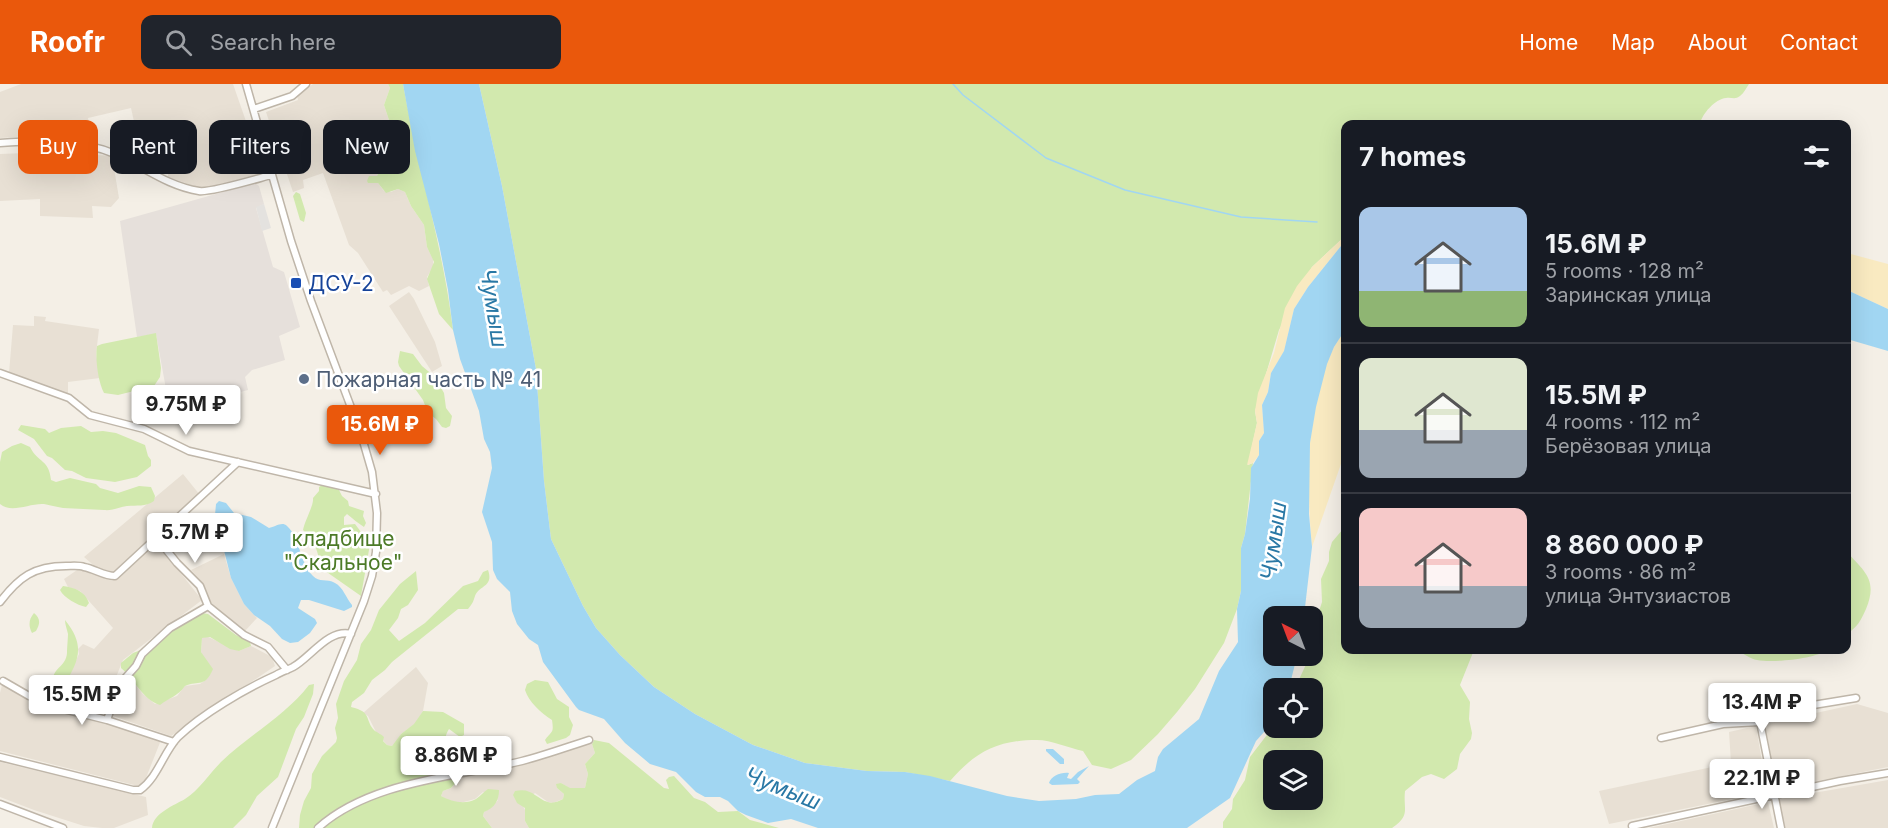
<!DOCTYPE html>
<html lang="en">
<head>
<meta charset="utf-8">
<style>
  body { margin:0; font-family:Inter,sans-serif; background:#20242c; color:#f1f3f6; height:100vh; display:flex; flex-direction:column; font-size:22px; white-space:nowrap }
  * { box-sizing:border-box; margin:0 }
  p { font-size:20px; color:#9ea1a6 }
  .icon { flex:none; width:33px; height:33px; fill:none; stroke:currentColor; stroke-width:2; stroke-linecap:round; stroke-linejoin:round }
  .map { position:relative; flex:1; overflow:hidden }
  .drawer { position:absolute; left:1341px; top:36px; width:510px; height:534px; display:flex; flex-direction:column; background:#171b24; border-radius:12px; box-shadow:0 6px 24px #0002 }
  .drawer>* { flex:none }
  .hud { position:absolute; left:18px; top:36px; width:570px; height:54px; display:flex; gap:12px }
  .needle { width:39px; rotate:318deg }
  .fabs { position:absolute; left:1263px; top:522px; display:grid; gap:12px }
  .fabs a { display:grid; place-items:center; width:60px; height:60px; border-radius:12px; background:#171b24; box-shadow:0 6px 24px #0002; font-size:30px }
  .price { position:absolute; translate:-50% -51px; padding:0 14px; border-radius:6px; background:#fff; color:#222; font-size:20px; line-height:39px; filter:drop-shadow(0 2px 3px #0008) }
  .price::after { content:''; position:absolute; left:50%; top:36px; width:18px; height:14px; margin-left:-9px; background:inherit; clip-path:polygon(0 0,100% 0,50% 100%) }
  .price.selected { background:#ea580c; color:#fff }
  ul { padding:0; list-style:none }
  li { display:flex; align-items:center; gap:18px; height:150px; padding:0 18px }
  li+li { border-top:2px solid #363941 }
  li span { display:grid; place-items:center; flex:none; width:168px; height:120px; border-radius:12px; color:#555 }
  li>.icon { margin-inline-start:auto }
  span .icon { width:72px; height:72px; fill:#fffc; stroke-width:1 }
  li b { font-size:26px }
  h2 { display:flex; justify-content:space-between; align-items:center; height:72px; padding:0 18px; font-size:26px }
  .chip { padding:0 21px; border-radius:12px; background:#171b24; box-shadow:0 6px 24px #0002; font-size:21px; line-height:54px }
  .chip.selected { background:#ea580c; color:#fff }
  header { display:flex; align-items:center; gap:36px; box-sizing:border-box; height:84px; padding:0 30px; background:#ea580c; color:#fff }
  header strong { font-size:28px }
  nav { display:flex; gap:33px; margin-inline-start:auto; font-size:21px }
  .search { width:420px; height:54px; background:#20242c; display:flex; align-items:center; gap:15px; box-sizing:border-box; padding:0 21px; border-radius:12px; color:#9ea1a6; font-size:22px }
  .map>svg:first-child { display:block }
  .residential { fill:#e8e0d4 }
  .industrial { fill:#e6e0db }
  .green { fill:#d2e9ae; fill-rule:evenodd }
  .sand { fill:#f9eac1 }
  .parking { fill:#e4e2df }
  .water { fill:#a1d6f2 }
  .lines { fill:none; stroke-linecap:round; stroke-linejoin:round }
  .stream { stroke:#a1d6f2; stroke-width:1.5 }
  .minor-casing { stroke:#bfb6a9; stroke-width:9 }
  .minor { stroke:#fff; stroke-width:6 }
  .transit-dot { fill:#1a4fb4; stroke:#fff; stroke-width:2 }
  .service-dot { fill:#5c6f8a; stroke:#fff; stroke-width:2 }
  .labels { text-anchor:middle; dominant-baseline:central; stroke-width:5; stroke-linejoin:round; paint-order:stroke }
  .transit-label { font-size:21px; fill:#164399; stroke:#fff; text-anchor:start }
  .service-label { font-size:21px; fill:#4e5e75; stroke:#fff; text-anchor:start }
  .park-label { font-size:21px; fill:#4c7a27; stroke:#fff }
  .water-label { font-size:22px; font-style:italic; fill:#2978a5; stroke:#fff }
</style>
</head>
<body>
<header>
<strong>Roofr</strong>
<div class="search"><svg class="icon" aria-label="search" viewBox="0 0 24 24"><circle cx="10" cy="10" r="6"/><path d="M15 15l6 6"/></svg>Search here</div>
<nav><a>Home</a><a>Map</a><a>About</a><a>Contact</a></nav>
</header>
<div class="map">
<svg width="1888" height="744" viewBox="0 0 1888 744">
  <rect width="100%" height="100%" fill="#f4efe6"/>
  <path class="residential" d="M21,0h212l31,89 -61,16 -35,-12v-14l-9,1 1,-8h-30l-1,-8 10,-4 -8,-36 -43,10 2,14 -90,6v-46z
    M313,0h75l2,4 -6,17 10,30 -4,3 -13,-2 -8,11 1,5 7,3 5,10 -5,11 -9,7h10l6,8 7,1 7,-3 7,3 6,14 13,19 3,22 6,12v8l-6,10 2,9 -10,5 -10,-5 -18,9 -4,-5 -4,2 -25,-39 -9,-8 -26,-72 -20,7 1,8 -11,4 -27,-80 32,-12 -1,-5z
    M52,68l60,4 7,42 -8,9 -19,-1 1,12 -53,-2v-17l-40,2v-47z
    M409,208l5,7 21,43 7,24 -10,6 -43,-66z
    M34,232l12,1 -1,4 54,8 -3,25 4,24 -32,4v12l-59,-21 4,-48 21,1z
    M183,390l17,21 -87,78 -14,-3 -15,-13z
    M156,458l46,58 -79,60 -22,54 -40,-9 3,-4 -1,-14 16,-33 -1,-5 5,-5 11,5 19,-21 -33,-37 -12,-4 -4,-8 16,-11 32,13z
    M224,470l7,24 13,26 13,14 -12,13 -26,-20 -9,-10 -7,-18 -12,-13z
    M206,552l33,15 12,-5 21,11 3,9 -104,70 -58,-20 -1,-3 11,-29 7,-6 13,16 12,10 22,-8 8,-10 15,-2 4,-3 7,-8 -10,-21 1,-14z
    M416,583l12,16 -5,28 -8,13 -14,10 -5,9 -4,3 -5,-1 -11,-13 -8,-16 -5,-3z
    M2,601l38,22 79,18 42,15 -17,43 -6,3 -138,-35v-58z
    M1857,620l31,9v54l-111,22 -12,-65z
    M1756,642l11,66 -158,32 -10,-33 132,-28 -2,-31z
    M594,656l-2,4 3,9 -10,11 3,10 -3,14h-16l-8,-5 -4,5 7,6 -1,5 -10,4 -5,-1 -13,-9 -13,11 4,8 -1,9 4,7h-37l-9,-12 1,-4 8,-5 6,-7 -15,-8 -8,7 -15,4 -10,-2 -9,-5 2,-5 8,-3 12,-11 58,-13z
    M0,678l146,35 2,18 -34,13h-12l-18,-2 -50,-16 -34,-13z
    M1888,696v48h-103l-6,-29z
    M1768,718l6,26h-125z"/>
  <path class="industrial" d="M255,99l4,3 5,18 -8,4 17,59 11,5 16,55 -21,9 6,24 -33,10 -7,7 3,13 -52,14 2,10 -26,8 -16,-88 -19,3 -17,-116z"/>
  <path class="green" d="M388,0h15c15,83 40,163 50,246l-14,-16 -12,-35 7,-17 -7,-15 -3,-22 -13,-19 -6,-14 -7,-3 -12,4 -8,-10h-10l-1,-2 2,-5h8l5,-11 -5,-10 -8,-6 4,-9 4,-4 13,2 4,-3 -10,-30 6,-17z
    M479,0h1270c-3,4 -5,9 -9,12 -5,4 -8,1 -14,2 -11,1 -24,16 -26,26h-354l-1,112 -33,31 -33,63 -24,81 2,12 -9,42 5,-2 -8,71 -4,14v43l-4,18 -13,34 -29,46 -18,23 -19,22 -27,26 -20,9 -19,-4 -9,-14c-14,-3 -32,-11 -46,-11 -39,0 -62,12 -87,41l-45,-9 -38,-1 -62,-8 -52,-18 -58,-31 -41,-27 -34,-32 -24,-27 -13,-22 -32,-67 -7,-58 -8,-112 -34,-183z
    M296,108l4,2 6,19 -2,9 -4,-2 -7,-24z
    M156,249l5,35 -1,9 -6,9 -36,9 -14,-2c-6,-11 -9,-35 -7,-47l5,-2z
    M400,267l13,3 9,12 12,10 10,17 2,15 6,8 -2,10 -4,2 -4,-1 -6,-8 -8,-6 -5,-13 -24,-34 -1,-4z
    M21,341l24,4 4,4 12,-5 20,-2 10,6 12,-1 13,2 29,12 3,11 3,4v6l-14,11 -22,5 -29,-4 -14,-7 -7,-1 -13,-12 -5,-2 -13,-17 -16,-9z
    M21,359l9,4c8,16 19,12 21,33l5,2 14,-4 26,6 4,4 18,5 21,-7 12,1 4,9 -1,5c-9,6 -17,4 -27,5 -7,1 -15,5 -23,4 -13,-1 -28,-1 -41,-2 -7,-1 -13,-3 -19,-4 -15,-1 -32,10 -44,0v-42l2,-10 10,-6z
    M324,400l15,6 3,6 6,5 1,5 15,5 -1,5 3,7 -2,4c-6,-4 -11,-8 -17,-13l-3,3v8l11,-1 15,20 -9,52 -40,-28c-3,-16 -6,-28 -18,-38 2,-10 11,-25 10,-32l6,-7v-4z
    M1343,445l3,3v118h23l5,3 21,1 3,-4h76l-14,35 10,17 -1,17 3,14 -1,6 -11,15 -3,15 -13,10 -13,-5 -9,3 -17,14c-2,19 6,24 -13,37h-169v-6l9,-13 1,-10 12,-19 5,-23 23,-30 39,1v-40h-17l15,-32h2l1,-26 9,-28 -1,-23 8,-18v-9l3,-10zM1274,676h38v40h-38z
    M1847,468c18,20 31,28 19,57 -6,13 -8,17 -19,25z
    M488,486c6,17 -9,15 -13,26 -2,6 -2,7 -7,13h-10l-66,53 -7,8 -13,10 -8,13 -12,9 -1,5c22,5 13,13 24,24 3,2 6,3 9,6l-1,4 4,4 5,1 9,-12 13,-10 9,-13 20,1 21,12v11l-4,2 -11,-8c-5,7 -3,14 -6,22 1,11 9,12 18,13l5,8 -15,16 -8,3 -2,5c11,6 24,9 35,3 5,-3 7,-7 12,-10l11,1c0,10 -4,18 -15,22l-1,4 9,12h-193l1,-13 4,-14 7,-13 1,-14 10,-18 14,-14 1,-4 -2,-10 3,-10 -2,-14 8,-23 13,-21 4,-16 10,-14 8,-20 21,-26 16,-13 2,19 -10,15 -7,4 -3,9 -9,12 10,11 26,-18 38,-37 15,-5 5,-9z
    M63,502c12,2 22,5 26,17l-3,4c-9,-2 -22,-9 -26,-17z
    M34,529c7,6 6,11 2,18l-4,2c-4,-8 -3,-14 2,-20z
    M202,529l6,1 28,21 14,7 1,4 -12,5 -9,-2 -20,-12 -8,1 -1,14 12,17c-8,19 -14,11 -28,17 -7,10 -16,12 -25,19 -18,-6 -25,-25 -39,-37v-5l12,-10 21,-8 8,-9 17,-11 11,-4 7,-7z
    M65,536c21,26 14,41 -2,67l2,8 -4,10 -5,-1c-6,-6 -4,-10 -4,-18 -1,-19 14,-18 15,-33 0,-4 1,-16 1,-19 -1,-5 -3,-9 -3,-14z
    M1737,566h-1h91c-12,9 -54,13 -70,10 -6,-1 -15,-7 -20,-10z
    M535,596l13,2 9,17 12,8v10l4,8 -3,10 -4,3 -19,6 -2,-4c7,-10 9,-6 7,-20 -12,-8 -23,-18 -27,-30l2,-6z
    M314,600l-1,10 -9,23 -8,12 -18,48 -21,19 -11,19 -13,13h-81c1,-15 23,-23 33,-29 13,-8 25,-26 36,-37 28,-27 64,-46 88,-77z
    M594,656l15,3 55,45 5,1 -3,-9 3,-3 5,-1 20,22 11,4 13,10 20,-1 12,9 29,8h-250l-4,-7v-13l-8,-5 -4,-8 2,-4c17,-4 20,7 33,11 5,2 11,-1 15,-3l1,-5 -7,-6 -1,-4 5,-1 9,5h15l3,-14 -3,-10 10,-11 -3,-9z"/>
  <path class="sand" d="M1345,152v5l-37,46 -14,22 -10,43 -13,21 -3,19 -6,13 2,28 -5,8v14l-6,8 -6,2 10,-42 -2,-12 3,-18 16,-40 11,-45 12,-22 15,-19z
    M1847,169l41,11v45l-41,-19z
    M1345,246v127l-3,4 -30,86c-6,-64 -8,-164 33,-217z"/>
  <path class="parking" d="M264,120l7,24 -9,3 -6,-24z"/>
  <path class="water" d="M403,0h76l23,102 34,183 8,112 7,58 32,67 13,22 24,27 34,32 41,27 58,31 52,18 62,8 38,1 25,4 77,20 32,5 37,-2 19,-4 24,-1 18,-14 18,-9 3,-14 5,-8 36,-30 20,-48 19,-29 -1,-33 4,-18v-43l4,-14 5,-35 1,-31 8,-13v-14l5,-8 -2,-28 6,-13 3,-19 13,-22 10,-42 14,-22 37,-46v89l-11,17 -7,17 -11,43 -6,36 -1,71 3,33 -8,69h-30v40h23l-8,32h-15l-1,34 -17,19 -26,57 -43,30h-369l-27,-9 -23,4 -22,-8 -8,-4 -10,-10 -8,-4h-15l-9,-5 -20,-20 -26,-8 -25,-21 -21,-24 -25,-9 -3,-3 -33,-45 -5,-17 -9,-6 -12,-15 -5,-13 -2,-19 -13,-13 -4,-9 -1,-28 -10,-30 10,-44 -2,-16 -6,-13 -5,-28 -19,-52 -7,-29 -5,-40 -9,-46 -24,-93z
    M1847,206l41,19v42l-41,-12z
    M219,417l7,2 8,10 17,4 18,11c6,-1 13,-7 18,-2 14,13 12,36 26,50 6,7 14,2 22,7 8,4 11,15 17,22v2l-8,4 -35,-11h-8l-3,8 17,11 2,4 -7,10 -12,9 -8,1 -8,-4 -12,-13 -16,-11 -10,-11 -13,-26 -16,-63 1,-11z
    M1046,665h7l11,10v5h-4l-14,-13z
    M1089,682l-12,13 3,3 -2,2 -26,1 -3,-2c2,-7 12,-11 20,-10l-2,5 4,1 7,-7z"/>
  <g class="lines">
    <path class="stream" d="M953,0l10,11 83,63 79,32 116,27 76,5"/>
    <g class="minor-casing">
      <path id="minor" d="M246,0l45,157 20,60 50,133 11,38 5,41 -1,39 -4,24 -8,25 -92,227
        M254,25l38,-13 14,-12
        M0,59c37,-3 80,-4 115,11 28,12 52,32 84,37 11,2 57,-12 72,-16
        M0,289l69,25 21,17 54,14 45,22 187,43
        M156,453l21,26 23,23 8,20
        M0,518c19,-25 34,-36 66,-36 6,0 13,-1 18,1 11,2 20,9 31,9l123,-114
        M3,597l26,15 22,10 56,14 67,22
        M107,636l12,-35 17,-19 6,-12 28,-26 38,-22 36,29 24,12 19,23
        M1760,638l21,106
        M1661,654l62,-14 37,-2 12,-7 23,-7 61,-10
        M0,673l133,33h7c18,-13 23,-37 38,-53 24,-23 67,-48 98,-62 5,-3 11,-5 17,-8 17,-9 36,-39 58,-33
        M0,720l63,24
        M1632,742l208,-45 48,-8
        M318,744c52,-47 138,-51 204,-67 23,-6 45,-14 67,-21"/>
    </g>
    <use href="#minor" class="minor"/>
  </g>
  <rect class="transit-dot" x="290" y="193" width="12" height="12" rx="3"/>
  <circle class="service-dot" cx="304" cy="295" r="6"/>
  <g class="labels">
    <g class="transit-label">
      <text x="308" y="199">ДСУ-2</text>
    </g>
    <g class="service-label">
      <text x="316" y="295">Пожарная часть № 41</text>
    </g>
    <g class="park-label">
      <text x="343" y="454">кладбище<tspan x="343" dy="24">"Скальное"</tspan></text>
    </g>
    <g class="water-label">
      <text transform="translate(494 224) rotate(81)">Чумыш</text>
      <text transform="translate(1273 457) rotate(-82)">Чумыш</text>
      <text transform="translate(783 704) rotate(22)">Чумыш</text>
    </g>
  </g>
</svg>
<div class="fabs">
<a><svg class="needle" viewBox="-14 -14 28 28"><path d="M0-13l5 13h-10z" fill="#e53935"/><path d="M0 13l5-13h-10z" fill="#9ea1a6"/></svg></a>
<a><svg class="icon" aria-label="locate" viewBox="0 0 24 24"><circle cx="12" cy="12" r="6"/><path d="M12 2v4M12 18v4M2 12h4M18 12h4"/></svg></a>
<a><svg class="icon" aria-label="layers" viewBox="0 0 24 24"><path d="M12 4l9 5-9 5-9-5zM3 14l9 5 9-5"/></svg></a>
</div>
<b class="price" style="left:186px;top:352px">9.75M ₽</b>
<b class="price selected" style="left:380px;top:372px">15.6M ₽</b>
<b class="price" style="left:195px;top:480px">5.7M ₽</b>
<b class="price" style="left:82px;top:642px">15.5M ₽</b>
<b class="price" style="left:1762px;top:650px">13.4M ₽</b>
<b class="price" style="left:456px;top:703px">8.86M ₽</b>
<b class="price" style="left:1762px;top:726px">22.1M ₽</b>
<div class="hud">
<a class="chip selected">Buy</a>
<a class="chip">Rent</a>
<a class="chip">Filters</a>
<a class="chip">New</a>
</div>
<section class="drawer">
<h2>7 homes<svg class="icon" aria-label="filters" viewBox="0 0 24 24"><path d="M4 7h16M4 17h16"/><circle cx="9" cy="7" r="2"/><circle cx="15" cy="17" r="2"/></svg></h2>
<ul>
<li><span style="background:linear-gradient(#a9c7e8 70%,#8fb573 0)"><svg class="icon" aria-label="home" viewBox="0 0 24 24"><path d="M3 11l9-7 9 7M6 9v11h12V9"/></svg></span><div><b>15.6M ₽</b><p>5 rooms · 128 m²</p><p>Заринская улица</p></div></li>
<li><span style="background:linear-gradient(#dfe7d0 60%,#9aa5b1 0)"><svg class="icon" aria-label="home" viewBox="0 0 24 24"><path d="M3 11l9-7 9 7M6 9v11h12V9"/></svg></span><div><b>15.5M ₽</b><p>4 rooms · 112 m²</p><p>Берёзовая улица</p></div></li>
<li><span style="background:linear-gradient(#f6c9c9 65%,#9aa5b1 0)"><svg class="icon" aria-label="home" viewBox="0 0 24 24"><path d="M3 11l9-7 9 7M6 9v11h12V9"/></svg></span><div><b>8 860 000 ₽</b><p>3 rooms · 86 m²</p><p>улица Энтузиастов</p></div></li>
</ul>
</section>
</div>
</body>
</html>
